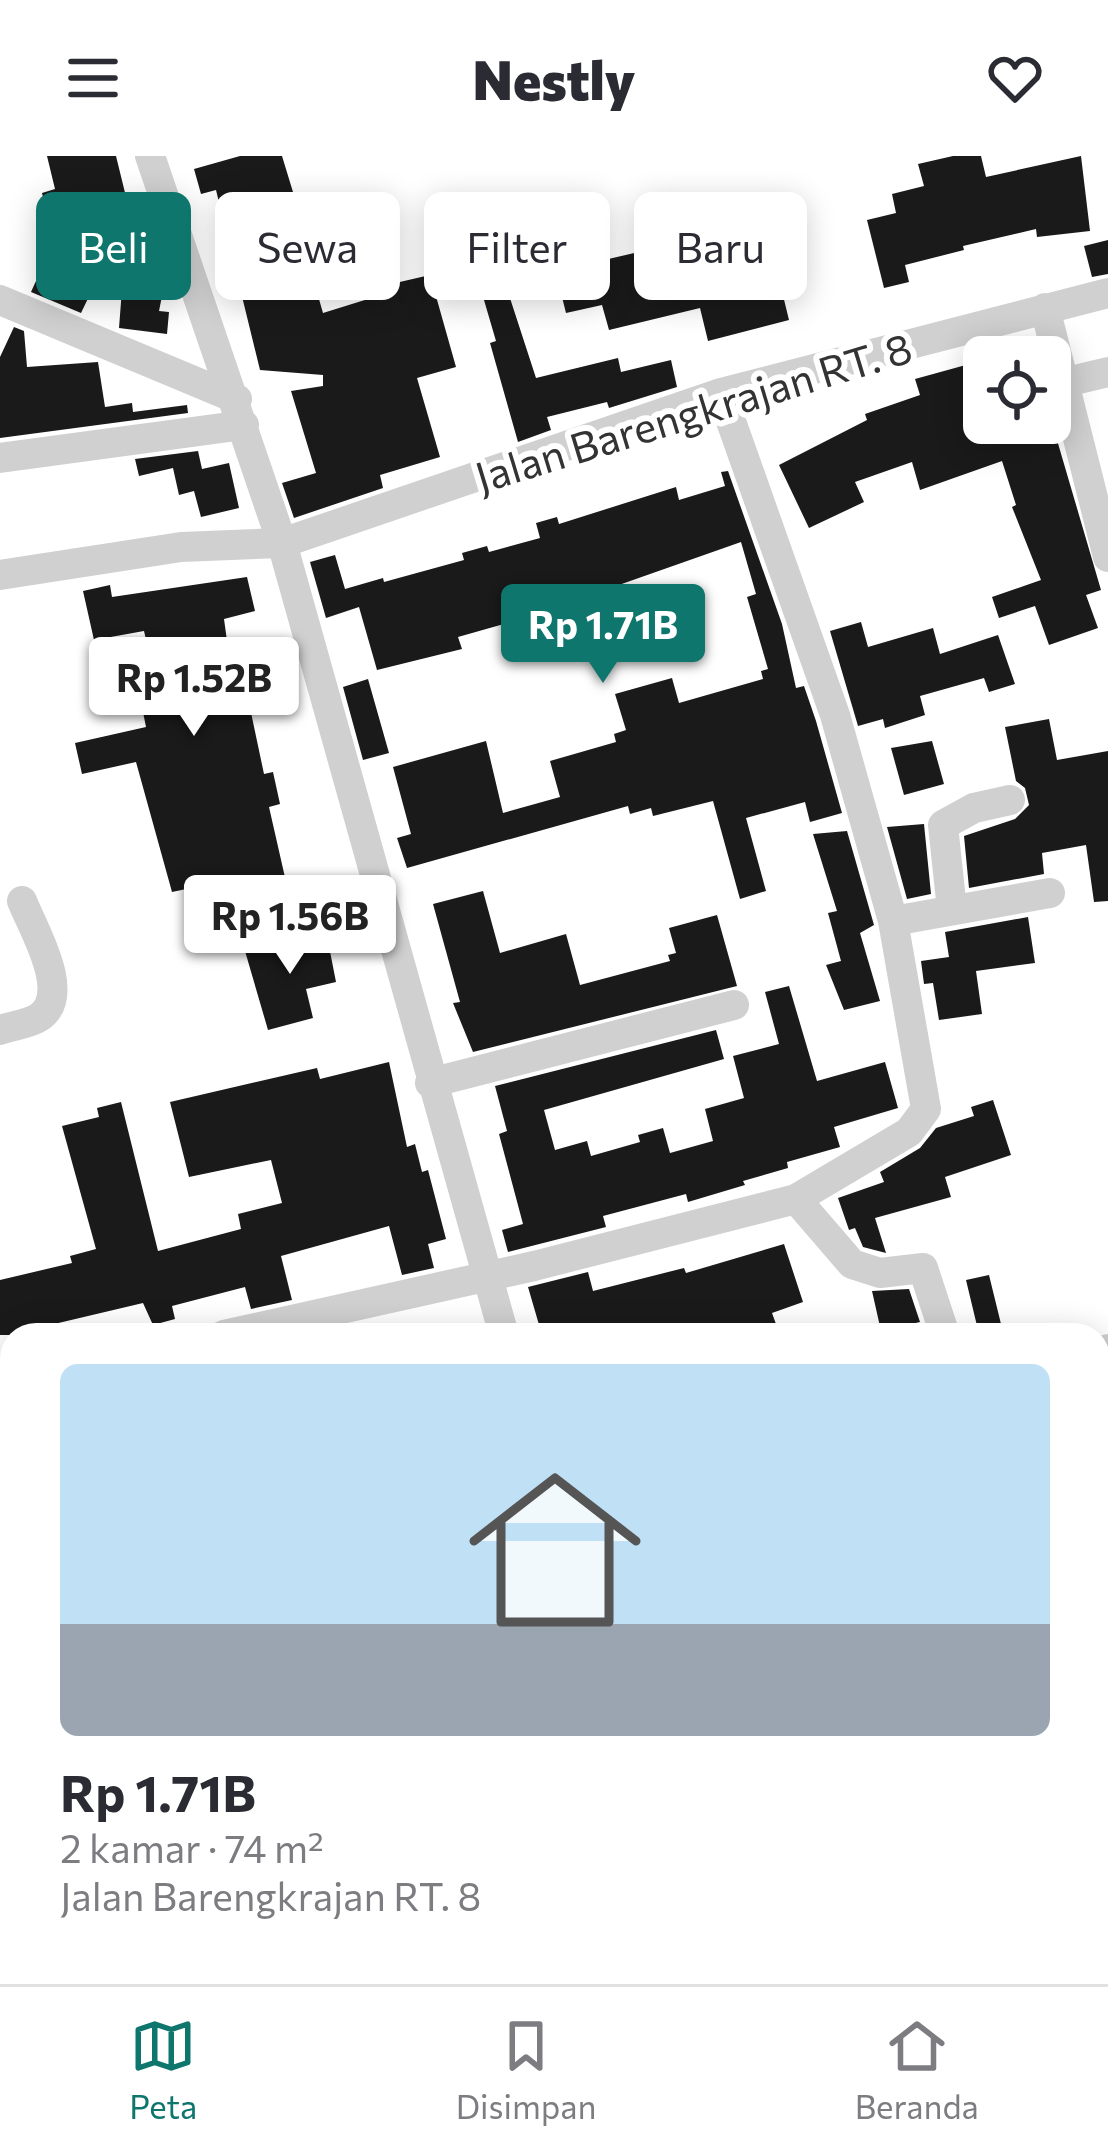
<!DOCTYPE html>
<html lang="id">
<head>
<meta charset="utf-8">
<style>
  body { margin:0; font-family:Commissioner,sans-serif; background:#f7f7f7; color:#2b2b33; height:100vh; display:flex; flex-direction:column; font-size:45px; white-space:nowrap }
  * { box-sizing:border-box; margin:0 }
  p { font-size:39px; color:#7c7c81 }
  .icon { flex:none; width:66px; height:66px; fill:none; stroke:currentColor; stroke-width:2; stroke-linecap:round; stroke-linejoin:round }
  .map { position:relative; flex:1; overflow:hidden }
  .drawer { position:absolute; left:0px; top:1167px; width:1110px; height:663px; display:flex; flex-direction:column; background:#fff; border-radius:36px 36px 0 0; box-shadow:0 6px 30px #0003 }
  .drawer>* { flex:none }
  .top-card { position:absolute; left:36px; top:36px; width:1038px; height:108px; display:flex; gap:24px }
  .fabs { position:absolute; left:963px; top:180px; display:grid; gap:24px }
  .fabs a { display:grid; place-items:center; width:108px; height:108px; border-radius:18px; background:#fff; box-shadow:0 6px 30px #0003; font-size:60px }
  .price { position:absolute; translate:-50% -102px; padding:0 27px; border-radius:12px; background:#fff; color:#222; font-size:39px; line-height:78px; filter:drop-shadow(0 3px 6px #0008) }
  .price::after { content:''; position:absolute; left:50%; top:72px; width:36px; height:27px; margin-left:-18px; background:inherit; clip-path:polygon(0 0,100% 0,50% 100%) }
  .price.active { background:#0f766e; color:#fff }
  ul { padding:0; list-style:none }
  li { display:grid; align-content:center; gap:24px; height:636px; padding:0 60px }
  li+li { border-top:3px solid #e1e1e2 }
  li span { display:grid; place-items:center; height:372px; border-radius:18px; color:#555 }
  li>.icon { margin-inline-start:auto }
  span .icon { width:216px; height:216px; fill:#fffc; stroke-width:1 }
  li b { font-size:51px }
  .tag { padding:0 42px; border-radius:18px; background:#fff; box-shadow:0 6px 30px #0003; font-size:42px; line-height:108px }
  .tag.active { background:#0f766e; color:#fff }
  header { display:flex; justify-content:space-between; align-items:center; height:156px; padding:0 60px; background:#fff; font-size:54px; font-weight:800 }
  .tab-bar { display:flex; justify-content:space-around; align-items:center; height:168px; border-top:3px solid #e1e1e2; background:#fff; font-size:33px; color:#7c7c81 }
  .tab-bar a { display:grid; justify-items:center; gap:6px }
  .tab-bar .active { color:#0f766e }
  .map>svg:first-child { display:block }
  .building { fill:#1a1a1a }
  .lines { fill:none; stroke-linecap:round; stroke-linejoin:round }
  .minor { stroke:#d0d0d0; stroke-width:30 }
  .labels { text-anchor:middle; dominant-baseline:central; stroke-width:12; stroke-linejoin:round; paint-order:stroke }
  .street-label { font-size:42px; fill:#333; stroke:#fff }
</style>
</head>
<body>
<header><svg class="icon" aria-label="menu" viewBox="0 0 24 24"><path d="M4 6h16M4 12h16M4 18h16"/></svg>Nestly<svg class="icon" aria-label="heart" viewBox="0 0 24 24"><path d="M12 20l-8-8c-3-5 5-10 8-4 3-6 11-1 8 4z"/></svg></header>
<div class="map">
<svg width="1108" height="1828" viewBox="0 0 1108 1828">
  <rect width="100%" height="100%" fill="#fff"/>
  <path class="building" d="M47,0h69l13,53 -78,20 -9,-36 13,-4z
    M240,0h42l18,59 38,-11 13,45 -43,12 15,52 45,-14 -3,-9 65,-15 26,92 -39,11 23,79 -60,18 3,13 -89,30 -12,-35 34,-10 -25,-82 32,-5v-11l-63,-5 -44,-180 -15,4 -7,-25z
    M953,0h28l5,21 95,-21 9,75 -53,6 -1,-8 -73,17 1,4 -59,15 4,17 -25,6 -17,-68 29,-7 -4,-19 32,-8 -6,-22z
    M482,56l54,166 82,-20 3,14 50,-12 6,27 -68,21 -2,-6 -60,15 4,13 -33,12 -28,-99 6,-2 -36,-123z
    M671,65l10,42 32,-7 2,10 31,-7 5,22 27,-6 11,45 -81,21 -8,-33 -91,22 -7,-25 -36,8 -8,-32 35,-8 -2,-10 52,-12 -6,-22z
    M1108,84v34l-16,3 -8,-31z
    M51,92l56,11 -26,54 -50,-21z
    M124,107l43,8 -8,40 10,1 -2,22 -48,-6z
    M14,171l10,4 3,36 71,-5 7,45 27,-4 1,9 54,-7 1,8 -188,25v-81z
    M984,204v63h68l49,167 -15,5 12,33 -49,17 -14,-39 -36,12 -7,-21 49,-17 -29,-73 4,-2 -14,-44 -82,29 -8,-28 -57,20 9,20 -55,26 -30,-63 88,-45 -2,-6 55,-19 -5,-16z
    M198,295l4,18 27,-6 10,45 -38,9 -7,-26 -15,4 -6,-27 -34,8 -4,-17z
    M728,315l54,153 14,64 8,-2 12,35 26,92 -32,9 -5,-20 -59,16 20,73 -26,8 -27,-98 -60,15 -2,-8 -21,6 -2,-8 -221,62 -10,-30 14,-4 -18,-67 93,-26 17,72 57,-16 -10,-36 66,-19 -2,-8 12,-4 -11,-36 57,-16 7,25 84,-24 -2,-8 7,-2 -21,-72 9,-3 -15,-52 -125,44 9,29 -31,9 -9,-32 -45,13 3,8 -85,24 4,12 -85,21 -18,-63 -33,11 -16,-56 25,-7 10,34 38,-11 1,4 80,-22 -2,-7 25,-7 2,6 51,-14 -4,-15 21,-6 2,7 117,-37 3,13 46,-14 -4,-14z
    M247,421l8,34 -31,8 4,29 12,57 9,-2 15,71 9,-2 7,32 -11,3 20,88 -39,9 -7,-27 -71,15 -36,-130 -54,12 -7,-31 71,-16 -3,-15 19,-4 -18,-77 -50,9 -11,-49 27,-6 2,12z
    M861,466l7,25 65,-19 7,26 58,-19 17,49 -26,8 -5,-14 -64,18 5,19 -40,13 -2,-9 -25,7 -28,-95z
    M368,523l21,74 -26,7 -20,-73z
    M1049,563l8,41 51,-9v150l-14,1 -8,-57 -44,8 2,21 -75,14 -5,-52 51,-17 14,-14 -4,-17 -9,-7 -11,-54z
    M932,585l12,43 -40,11 -13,-47z
    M924,668l7,70 -24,5 -20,-72z
    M847,675l27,94 -14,8 20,68 -36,9 -18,-45 15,-4 -13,-48 9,-2 -24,-77z
    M483,735l17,62 66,-19 14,51 90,-24 -2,-6 8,-2 -7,-25 48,-13 20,71 -264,66 -20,-49 7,-1 -27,-98z
    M1028,761l7,46 -59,8 6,43 -43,6 -6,-37 -9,1 -3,-23 28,-4 -4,-25z
    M326,775l10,51 -30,7 7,29 -45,12 -23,-79z
    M789,830l28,95 68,-19 13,46 -64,19 6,20 -53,15 1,6 -45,13 2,4 -57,17 -2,-8 -83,22 3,11 -98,25 -6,-22 21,-6 -24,-90 8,-3 -12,-45 221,-56 8,29 -180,51 11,40 32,-9 4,15 49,-14 -2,-7 25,-7 7,25 43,-12 -8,-32 39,-11 -11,-42 46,-12 -14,-52z
    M389,906l18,85 8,-3 7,28 6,-2 18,69 -18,5 6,24 -32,7 -13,-49 -108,30 11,44 -41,9 -6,-22 -73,19 3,13 -22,6 -10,-22 -93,22 3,10h-53v-55l72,-17 -2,-7 26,-7 -34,-123 37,-9 -2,-9 24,-6 37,149 83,-22 -3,-15 44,-11 -11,-43 -82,17 -19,-75 147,-34 3,11z
    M993,944l18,55 -66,22 6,20 -76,21 11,35 -23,-6 -8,-19 -6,2 -11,-32 46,-16 -4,-10 40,-24 16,-20 38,-12 -3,-9z
    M784,1088l19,58 -31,11 8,22h-238l-14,-48 60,-15 5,19 91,-23 2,5z
    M989,1119l12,49 -23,6 -12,-50z
    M909,1133l11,33 -39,9 -9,-40z"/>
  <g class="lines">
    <path class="minor" d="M150,0l132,387 222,792
      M0,144l237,99
      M1045,152l63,249
      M1062,227l46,-11
      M0,302l244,-33
      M0,419l181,-28 101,-4 439,-150 387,-100
      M952,754l-9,-85 31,-17 36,-8
      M893,765l157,-28
      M0,874c11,-4 28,-6 38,-12 36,-22 -5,-89 -16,-117
      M430,927l304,-78
      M796,1043l56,65 28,9 43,-5 22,67
      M224,1179l310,-69 262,-67 113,-67 17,-23 -33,-188 -58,-206 -114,-322
      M1098,1196l10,-3
      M0,1225l12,-2
      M1098,1351l10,-3
      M1098,1483l10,-2
      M1098,1608l10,-3
      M1098,1740l10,-2
      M167,1818l3,10
      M192,1818l3,10
      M699,1818l3,10
      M846,1818l3,10
      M998,1818l2,10"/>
  </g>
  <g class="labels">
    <g class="street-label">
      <text transform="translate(693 255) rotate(-17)">Jalan Barengkrajan RT. 8</text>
    </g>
  </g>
</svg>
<div class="fabs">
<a><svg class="icon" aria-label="locate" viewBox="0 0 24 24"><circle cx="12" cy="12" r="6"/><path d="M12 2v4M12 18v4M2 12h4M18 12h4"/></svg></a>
</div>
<b class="price active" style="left:603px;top:530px">Rp 1.71B</b>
<b class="price" style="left:194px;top:583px">Rp 1.52B</b>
<b class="price" style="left:290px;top:821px">Rp 1.56B</b>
<div class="top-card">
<a class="tag active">Beli</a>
<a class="tag">Sewa</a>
<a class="tag">Filter</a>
<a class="tag">Baru</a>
</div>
<section class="drawer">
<ul>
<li><span style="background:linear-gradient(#bfe0f5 70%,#9aa5b1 0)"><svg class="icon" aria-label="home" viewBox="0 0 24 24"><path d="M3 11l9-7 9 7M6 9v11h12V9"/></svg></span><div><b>Rp 1.71B</b><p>2 kamar · 74 m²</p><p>Jalan Barengkrajan RT. 8</p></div></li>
</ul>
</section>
</div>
<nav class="tab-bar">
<a class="active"><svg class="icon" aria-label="map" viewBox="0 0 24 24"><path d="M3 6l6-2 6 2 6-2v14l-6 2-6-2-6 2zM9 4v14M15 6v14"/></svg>Peta</a>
<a><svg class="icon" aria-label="saved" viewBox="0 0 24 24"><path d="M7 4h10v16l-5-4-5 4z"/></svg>Disimpan</a>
<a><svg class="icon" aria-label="home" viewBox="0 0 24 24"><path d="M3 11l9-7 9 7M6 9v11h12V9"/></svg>Beranda</a>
</nav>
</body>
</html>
